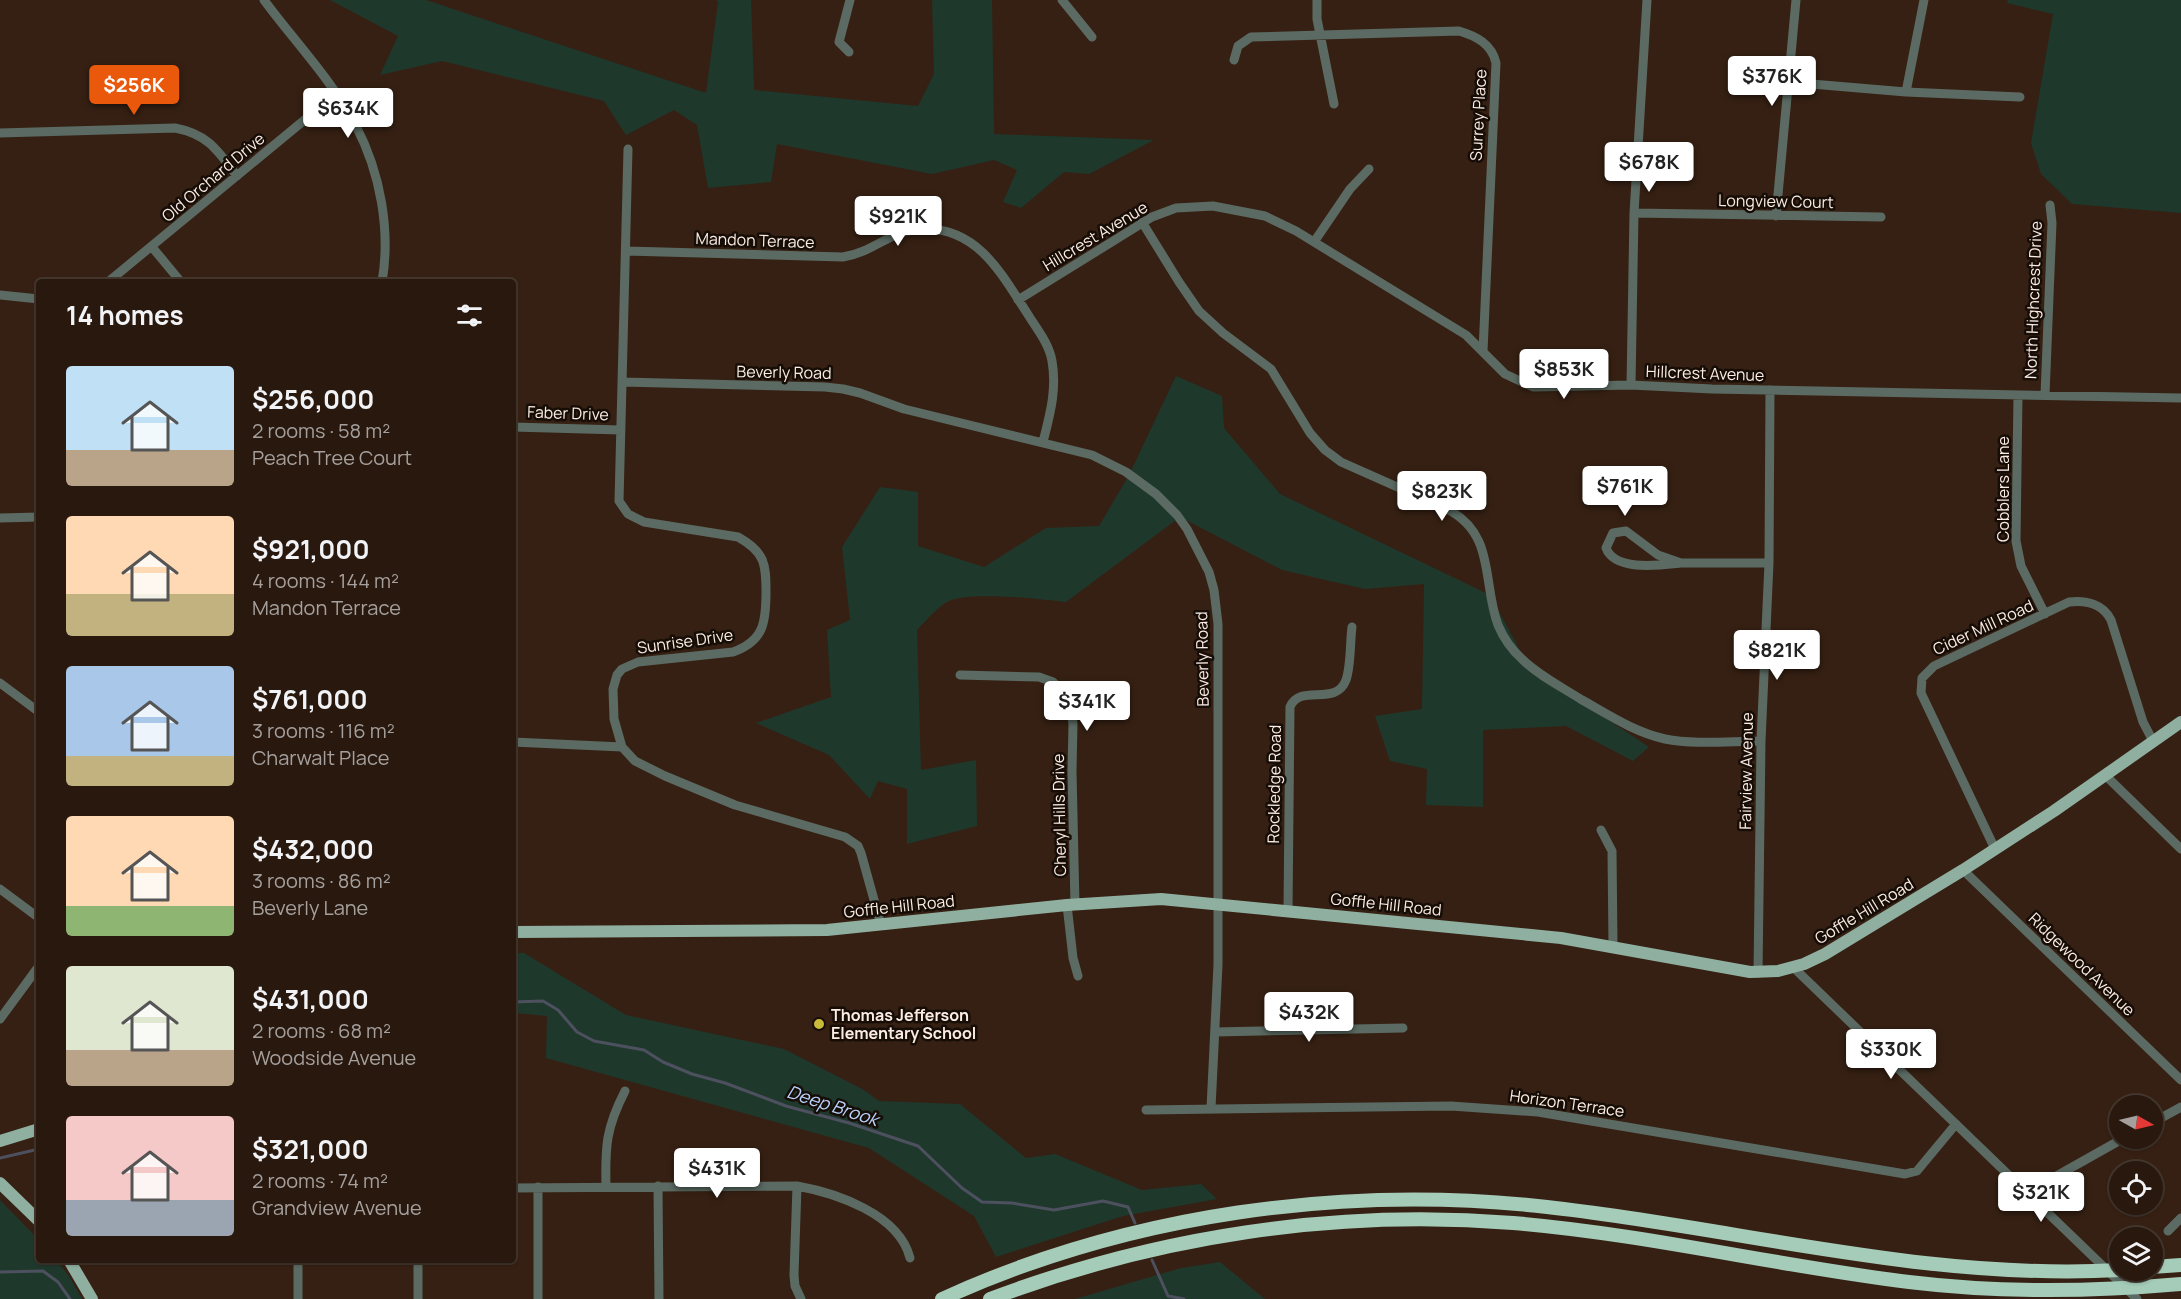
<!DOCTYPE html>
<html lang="en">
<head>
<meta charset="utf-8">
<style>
  body { margin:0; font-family:Manrope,sans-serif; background:#34251c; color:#f1f3f6; height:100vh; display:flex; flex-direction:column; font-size:22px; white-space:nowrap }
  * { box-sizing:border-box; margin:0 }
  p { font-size:20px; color:#a5a09e }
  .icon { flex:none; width:33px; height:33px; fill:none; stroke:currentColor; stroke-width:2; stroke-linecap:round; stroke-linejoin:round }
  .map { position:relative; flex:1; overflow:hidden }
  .panel { position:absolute; left:36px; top:279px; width:480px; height:984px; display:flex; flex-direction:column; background:#28180e; border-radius:6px; box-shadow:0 2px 4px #0004,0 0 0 2px #44372e }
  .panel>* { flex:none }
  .needle { width:39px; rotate:98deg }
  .tools { position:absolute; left:2109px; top:1095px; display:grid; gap:12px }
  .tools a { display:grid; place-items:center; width:54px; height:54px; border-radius:50%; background:#28180e; box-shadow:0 2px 4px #0004,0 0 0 2px #44372e; font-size:30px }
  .price { position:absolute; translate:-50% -51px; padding:0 14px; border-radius:6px; background:#fff; color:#222; font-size:20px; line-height:39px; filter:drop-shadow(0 2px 3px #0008) }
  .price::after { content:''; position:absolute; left:50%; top:36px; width:18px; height:14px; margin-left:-9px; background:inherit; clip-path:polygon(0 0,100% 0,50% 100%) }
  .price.active { background:#ea580c; color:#fff }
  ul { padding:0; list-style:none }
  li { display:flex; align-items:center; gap:18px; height:150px; padding:0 30px }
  li span { display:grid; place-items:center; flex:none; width:168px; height:120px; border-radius:6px; color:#555 }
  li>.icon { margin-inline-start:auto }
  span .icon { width:72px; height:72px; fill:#fffc; stroke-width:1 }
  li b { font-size:26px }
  h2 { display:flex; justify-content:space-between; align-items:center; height:72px; padding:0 30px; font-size:26px }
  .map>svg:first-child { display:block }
  .green { fill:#1f382c }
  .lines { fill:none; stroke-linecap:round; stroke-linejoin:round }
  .stream { stroke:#4d505e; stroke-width:3 }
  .minor { stroke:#5b6b63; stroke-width:9 }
  .major { stroke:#8fb0a0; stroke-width:12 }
  .highway { stroke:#a4ccb8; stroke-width:14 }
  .poi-dot { fill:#caba39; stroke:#160d07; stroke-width:2 }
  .labels { text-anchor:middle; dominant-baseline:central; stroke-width:5; stroke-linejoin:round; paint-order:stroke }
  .street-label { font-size:16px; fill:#fcece4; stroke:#160d07 }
  .poi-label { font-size:16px; font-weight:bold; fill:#fcece4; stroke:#160d07; text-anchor:start }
  .water-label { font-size:18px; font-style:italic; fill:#b8d3fc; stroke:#160d07 }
</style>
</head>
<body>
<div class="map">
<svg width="2181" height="1299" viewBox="0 0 2181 1299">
  <rect width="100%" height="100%" fill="#362013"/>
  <path class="green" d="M330,0h96l280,93 12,-91 -2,-2h35l3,90 164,16 16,-32 -2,-74h60l2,134 160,6 -65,34 -25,-2 -43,36 -18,-6 14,-32 -23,-10 -62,14 -155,-30 -6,38 -63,6 -11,-63 -23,-15 -48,25 -22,-34 -162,-40 -62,14 18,-39z
    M2008,0h173v213l-109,-9 -31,-30 -10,-31 22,-129 -46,-11z
    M1176,376l46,20 2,32 56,66 210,101 39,72 120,80 -16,14 -67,-35 -83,4v77l-57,-2 1,-36 -37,-8 -15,-45 47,-7 2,-125 -59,5 -83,-19 -102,-53 -114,85c-24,-3 -97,-11 -117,-1 -12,6 -23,20 -32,29l4,140 55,-10 1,66 -70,18v-55l-29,-8 -8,18 -41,-44 -73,-32 75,-26 -4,-67 23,-10 -8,-73 38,-60 38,5v54l66,21 62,-39 53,-2 30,-51z
    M513,953h11l102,62 158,34 80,41 15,11 81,3 66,54 29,-4 87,36 59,-6 16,15 -94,17 -127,41 -22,-41 -105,-68 -323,-90 1,-42 -34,-3z
    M0,1200l39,40v20h17l13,16 13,23h-82z
    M1220,1262l45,37h-190l106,-31z"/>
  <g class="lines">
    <path class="stream" d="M513,1002l30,-1 15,9 19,22 17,9 50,9 19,12 29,12 33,9 61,23 63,17 69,23 44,42 20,14 30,1 42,7 49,-9 25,6 7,16
      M0,1158l39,-9
      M1152,1260l16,36 16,3
      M0,1272l43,-1 15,11 12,17"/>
    <path class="minor" d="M264,0c31,42 68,80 92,126 24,46 35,104 26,156
      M1062,0l30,37
      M1317,0v19l17,85
      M849,52l-10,-10 11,-42
      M1234,60l4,-14 13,-9 208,-6c17,5 33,13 37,32l-13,288
      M1788,82l118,10 114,5
      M1906,92l18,-92
      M0,133l175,-5c33,6 43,23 62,48
      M628,149l-9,352 9,13 16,8 94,15c27,15 28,27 28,55 0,30 -2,49 -33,60l-95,10 -16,7 -5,6 -4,14 1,30 8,28 13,14 30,15 70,29 110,32 13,9 3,7 20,72
      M1634,213l247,4
      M1776,216l20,-216
      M1142,222l37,60 20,29 24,22 48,36 39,64 15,17 16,12 106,47c49,25 35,73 51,116 5,12 14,25 24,34 17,17 40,28 60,41 27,15 52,32 83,39 29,6 66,2 96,2
      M1314,242l36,-53 19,-20
      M152,247l29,35
      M626,251l217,6c35,-6 47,-29 85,-28 51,1 74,46 99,84 9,15 22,30 25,48 5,29 -2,53 -9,81
      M108,282l228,-188
      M0,295l39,4
      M1018,300l134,-83 24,-9 37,-2 52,10 31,15 170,104 39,39 28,13 98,-2 81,4 469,9
      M623,382l202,5 18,2 17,4 44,16 188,46 34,17 30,22 21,21 10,14 22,43 5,18 4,34v341l-7,143
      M1631,385l3,-172 13,-213
      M2018,395l-2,146 5,25 24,48
      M2045,395l7,-172 -2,-18
      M513,427l108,3
      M0,518l39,-1
      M1681,563c-20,2 -66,9 -75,-15l7,-15 13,-2 32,24 23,8h88
      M960,675l79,2 14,5 16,16 4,26 -1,47 3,134
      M0,683l39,29
      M513,742l109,5
      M2105,775l76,74
      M1601,830l11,21 1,95
      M1995,849l-74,-156 1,-15 12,-12 135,-64c17,-2 34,2 42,18l32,102 10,19
      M1963,870l218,210
      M0,889l39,29
      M1067,905l6,53 5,18
      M1288,911l2,-204c10,-24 46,0 56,-27 5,-14 4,-38 6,-53
      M1793,967l344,332
      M1758,973l3,-232 8,-178 1,-173
      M0,1019l39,-53
      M1215,1032l188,-4
      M1146,1110l305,-4 87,6 367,62 12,-3 39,-47
      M2152,1123l29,-16
      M658,1186l1,113
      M797,1186l-3,89 1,11 6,13
      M538,1187v112
      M606,1187c-1,-41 0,-59 19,-96
      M513,1188l284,-2c39,7 102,28 113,72
      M2028,1192l96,-54
      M2168,1231l13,-13
      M298,1260v39
      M418,1260v39"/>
    <path class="major" d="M513,932l314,-2 240,-25 94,-6 400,39 189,34 28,-1 26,-7 21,-10 138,-84 91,-59 127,-89
      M0,1141l39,-12
      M0,1183l39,38
      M69,1260l23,39"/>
    <path class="highway" d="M2152,1267l29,-2
      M942,1299c186,-85 402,-115 605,-92 191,21 378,74 573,63
      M990,1299c167,-63 345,-90 523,-76 133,11 264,43 396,59 90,11 181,10 272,2"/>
  </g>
  <circle class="poi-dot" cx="819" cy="1024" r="6"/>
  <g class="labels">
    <g class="street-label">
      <text transform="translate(1478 115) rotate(-87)">Surrey Place</text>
      <text transform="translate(213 177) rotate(-40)">Old Orchard Drive</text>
      <text transform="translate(1776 201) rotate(1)">Longview Court</text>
      <text transform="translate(1095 236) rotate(-31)">Hillcrest Avenue</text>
      <text transform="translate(755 240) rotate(2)">Mandon Terrace</text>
      <text transform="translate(2033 300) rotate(-88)">North Highcrest Drive</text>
      <text transform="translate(784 372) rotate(1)">Beverly Road</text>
      <text transform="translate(1705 373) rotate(2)">Hillcrest Avenue</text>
      <text transform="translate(568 413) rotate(2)">Faber Drive</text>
      <text transform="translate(2003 489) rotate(-90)">Cobblers Lane</text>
      <text transform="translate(1983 627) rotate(-25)">Cider Mill Road</text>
      <text transform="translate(685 641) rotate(-8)">Sunrise Drive</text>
      <text transform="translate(1202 659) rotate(-91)">Beverly Road</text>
      <text transform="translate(1746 771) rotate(-89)">Fairview Avenue</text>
      <text transform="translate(1274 784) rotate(-89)">Rockledge Road</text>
      <text transform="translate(1059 815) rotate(-91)">Cheryl Hills Drive</text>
      <text transform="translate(1386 904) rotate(6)">Goffle Hill Road</text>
      <text transform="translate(899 906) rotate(-6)">Goffle Hill Road</text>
      <text transform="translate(1864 911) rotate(-31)">Goffle Hill Road</text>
      <text transform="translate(2082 964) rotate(44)">Ridgewood Avenue</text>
      <text transform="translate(1567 1103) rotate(8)">Horizon Terrace</text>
    </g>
    <g class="poi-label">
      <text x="831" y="1015">Thomas Jefferson<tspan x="831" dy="18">Elementary School</tspan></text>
    </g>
    <g class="water-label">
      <text transform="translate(833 1105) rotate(18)">Deep Brook</text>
    </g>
  </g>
</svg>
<div class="tools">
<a><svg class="needle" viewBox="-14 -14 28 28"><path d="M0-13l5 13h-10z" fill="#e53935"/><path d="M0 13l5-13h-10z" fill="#a5a09e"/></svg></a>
<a><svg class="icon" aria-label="locate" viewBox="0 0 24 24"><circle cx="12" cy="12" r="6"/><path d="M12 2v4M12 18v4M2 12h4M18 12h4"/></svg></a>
<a><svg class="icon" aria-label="layers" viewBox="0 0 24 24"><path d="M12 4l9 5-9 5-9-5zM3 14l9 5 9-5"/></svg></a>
</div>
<b class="price" style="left:1772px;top:107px">$376K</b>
<b class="price active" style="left:134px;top:116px">$256K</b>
<b class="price" style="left:348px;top:139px">$634K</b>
<b class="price" style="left:1649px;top:193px">$678K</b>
<b class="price" style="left:898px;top:247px">$921K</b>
<b class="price" style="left:1564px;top:400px">$853K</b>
<b class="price" style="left:1625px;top:517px">$761K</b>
<b class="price" style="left:1442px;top:522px">$823K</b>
<b class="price" style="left:1777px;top:681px">$821K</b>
<b class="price" style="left:1087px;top:732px">$341K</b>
<b class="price" style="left:1309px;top:1043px">$432K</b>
<b class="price" style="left:1891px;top:1080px">$330K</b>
<b class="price" style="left:717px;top:1199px">$431K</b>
<b class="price" style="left:2041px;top:1223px">$321K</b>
<section class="panel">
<h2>14 homes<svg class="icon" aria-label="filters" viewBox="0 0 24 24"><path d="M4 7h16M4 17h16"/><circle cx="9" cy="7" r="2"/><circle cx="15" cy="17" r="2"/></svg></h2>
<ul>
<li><span style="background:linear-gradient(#bfe0f5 70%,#b9a48a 0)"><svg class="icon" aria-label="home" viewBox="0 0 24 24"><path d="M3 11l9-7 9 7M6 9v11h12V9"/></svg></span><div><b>$256,000</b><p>2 rooms · 58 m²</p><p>Peach Tree Court</p></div></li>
<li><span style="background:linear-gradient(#ffd9b3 65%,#c2b280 0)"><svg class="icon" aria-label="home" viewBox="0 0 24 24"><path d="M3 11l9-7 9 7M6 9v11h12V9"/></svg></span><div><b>$921,000</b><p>4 rooms · 144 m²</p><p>Mandon Terrace</p></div></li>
<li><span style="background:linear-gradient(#a9c7e8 75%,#c2b280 0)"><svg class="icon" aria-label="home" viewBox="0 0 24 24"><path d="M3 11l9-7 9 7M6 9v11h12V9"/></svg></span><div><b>$761,000</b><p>3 rooms · 116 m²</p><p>Charwalt Place</p></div></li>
<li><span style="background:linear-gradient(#ffd9b3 75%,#8fb573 0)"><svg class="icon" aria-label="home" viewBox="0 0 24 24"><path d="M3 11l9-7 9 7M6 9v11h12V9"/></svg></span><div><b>$432,000</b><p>3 rooms · 86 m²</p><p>Beverly Lane</p></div></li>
<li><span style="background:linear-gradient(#dfe7d0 70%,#b9a48a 0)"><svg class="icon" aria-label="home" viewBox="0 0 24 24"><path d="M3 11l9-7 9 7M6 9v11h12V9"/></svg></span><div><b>$431,000</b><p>2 rooms · 68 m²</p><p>Woodside Avenue</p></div></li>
<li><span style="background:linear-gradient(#f6c9c9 70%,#9aa5b1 0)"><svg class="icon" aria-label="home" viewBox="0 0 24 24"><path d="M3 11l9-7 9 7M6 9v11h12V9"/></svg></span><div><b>$321,000</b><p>2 rooms · 74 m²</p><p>Grandview Avenue</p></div></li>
</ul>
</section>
</div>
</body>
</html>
